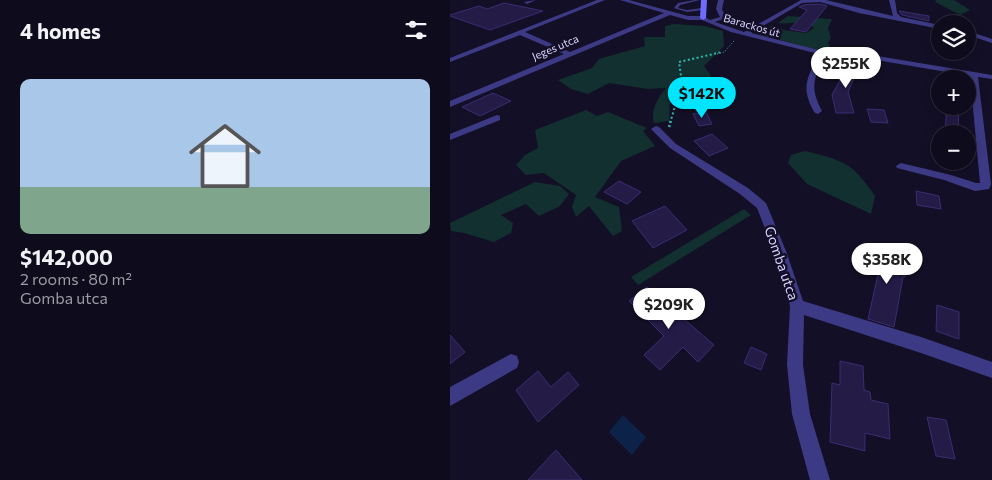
<!DOCTYPE html>
<html lang="en">
<head>
<meta charset="utf-8">
<style>
  body { margin:0; font-family:Commissioner,sans-serif; background:#171425; color:#f1f3f6; height:100vh; display:flex; flex-direction:column; font-size:19px; white-space:nowrap }
  * { box-sizing:border-box; margin:0 }
  p { font-size:16px; color:#9b9ba3 }
  .icon { flex:none; width:28px; height:28px; fill:none; stroke:currentColor; stroke-width:2; stroke-linecap:round; stroke-linejoin:round }
  .map { position:relative; flex:1; overflow:hidden }
  .drawer { display:flex; flex-direction:column; background:#0e0b1c; width:450px }
  .drawer>* { flex:none }
  .buttons { position:absolute; left:481px; top:15px; display:grid; gap:10px }
  .buttons a { display:grid; place-items:center; width:45px; height:45px; border-radius:50%; background:#0e0b1c; box-shadow:0 2px 12px #0003,0 0 0 1px #2e2b3b; font-size:25px }
  .price { position:absolute; translate:-50% -42px; padding:0 11px; border-radius:18px; background:#fff; color:#222; font-size:16px; line-height:32px; filter:drop-shadow(0 1px 2px #0008) }
  .price::after { content:''; position:absolute; left:50%; top:30px; width:15px; height:11px; margin-left:-8px; background:inherit; clip-path:polygon(0 0,100% 0,50% 100%) }
  .price.on { background:#00e5ff; color:#111 }
  ul { padding:0; list-style:none }
  li { display:grid; align-content:center; gap:10px; height:265px; padding:0 20px }
  li span { display:grid; place-items:center; height:155px; border-radius:10px; color:#555 }
  li>.icon { margin-inline-start:auto }
  span .icon { width:90px; height:90px; fill:#fffc; stroke-width:1 }
  li b { font-size:21px }
  h2 { display:flex; justify-content:space-between; align-items:center; height:60px; padding:0 20px; font-size:21px }
  main { display:flex; flex:1; min-height:0 }
  .map>svg:first-child { display:block }
  .green { fill:#12302f }
  .water { fill:#0c2248 }
  .building { fill:#241b47; stroke:#3b2d73 }
  .lines { fill:none; stroke-linecap:round; stroke-linejoin:round }
  .path-far2 { stroke:#2fb8b0; stroke-width:1; stroke-dasharray:1 2; stroke-linecap:butt }
  .path-far1 { stroke:#2fb8b0; stroke-width:2; stroke-dasharray:2 2.5; stroke-linecap:butt }
  .path { stroke:#2fb8b0; stroke-width:2.5; stroke-dasharray:2 3; stroke-linecap:butt }
  .lane { fill:#3d3a85; fill-rule:evenodd }
  .street { fill:#3d3a85; fill-rule:evenodd }
  .secondary { fill:#6f6bff; fill-rule:evenodd }
  .labels { text-anchor:middle; dominant-baseline:central; stroke-width:5; stroke-linejoin:round; paint-order:stroke }
  .far-street-label { font-size:11px; fill:#d9d4ff; stroke:#130f26 }
  .street-label { font-size:14px; fill:#d9d4ff; stroke:#130f26 }
</style>
</head>
<body>
<main>
<section class="drawer">
<h2>4 homes<svg class="icon" aria-label="filters" viewBox="0 0 24 24"><path d="M4 7h16M4 17h16"/><circle cx="9" cy="7" r="2"/><circle cx="15" cy="17" r="2"/></svg></h2>
<ul>
<li><span style="background:linear-gradient(#a9c7e8 70%,#7fa58c 0)"><svg class="icon" aria-label="home" viewBox="0 0 24 24"><path d="M3 11l9-7 9 7M6 9v11h12V9"/></svg></span><div><b>$142,000</b><p>2 rooms · 80 m²</p><p>Gomba utca</p></div></li>
</ul>
</section>
<div class="map">
<svg width="542" height="480" viewBox="0 0 542 480">
  <rect width="100%" height="100%" fill="#130f26"/>
  <path class="green" d="M486,0h18l16,10 -10,5 -25,-13z
    M338,16l44,3 -4,9 3,10 -3,5 3,5 -3,2h-10l-65,-17 21,-8 10,5 22,3 8,-5c-12,-10 -23,-3 -36,-5z
    M224,24l31,2 18,5 1,15 -20,20 6,8 3,11 -11,10 -14,-5 -18,6 -1,25 -15,2c-4,-12 4,-26 12,-35l-18,1 -39,-6 -21,11 -17,-5 -13,-9 34,-12 7,-9 46,-13 -1,-9h21v-11z
    M136,110l11,6 11,-4 39,16 -4,3 12,15 -34,15 -26,36 24,10 3,24 -9,5 -24,-30 -13,11 -4,-10 4,-12 -32,-22 -18,2 -10,-10 9,-10 13,-7 -3,-18z
    M355,151c39,10 46,10 70,45l-4,18 -64,-30 -19,-21 3,-8z
    M85,182l25,4 9,8 -9,12 -21,10 -13,-12 -25,11 12,8 -2,10 -17,9 -30,-9 -13,-2 -1,-8z
    M294,209l7,6 -113,70 -7,-8z"/>
  <path class="water" d="M173,415l23,22 -14,18 -23,-23z"/>
  <path class="building" d="M54,3l39,8 -53,19 -40,-14v-1l29,-9 8,3z
    M370,4l7,2 -21,26 -16,-3 17,-19 -8,-3 4,-2z
    M449,11l30,5v5l-27,-6z
    M402,58l10,3 -14,31 6,21h-18l-4,-18z
    M43,93l18,8 -31,15 -18,-9z
    M497,106h12l-1,27 -13,-3z
    M417,109l17,1 4,13 -17,-1z
    M256,112l6,12 -13,2 -6,-12z
    M262,134l16,14 -19,8 -15,-15z
    M169,181l22,11 -14,12 -23,-12z
    M466,191l23,5 2,13 -24,-4z
    M215,206l22,24 -34,18 -21,-27z
    M432,249l25,7 -2,21h-2l-9,50 -26,-8 11,-49 -13,-4 2,-15 13,3z
    M197,287l67,58 -16,17 -15,-15 -23,23 -16,-15 20,-19 -35,-35z
    M487,305l22,7v27l-23,-8z
    M0,335l15,17 -15,12z
    M301,347l16,7 -6,16 -17,-7z
    M390,361l23,5 1,24 6,2 1,8 17,4 2,35 -25,-6v18l-35,-9 2,-59 8,2z
    M88,371l13,16 17,-15 11,13 -41,37 -22,-32z
    M477,417l19,3 9,39 -19,-3z
    M106,450l26,30h-54z"/>
  <g class="lines">
    <path class="path-far2" d="M267,54l7,-2 10,-11"/>
    <path class="path-far1" d="M220,123l12,-40 -3,-21 43,-10"/>
    <path class="path" d="M219,127l2,-6"/>
    <path class="lane" d="M245,0h5l-20,5 -2,3 9,2 15,-2 1,2 -16,2 -13,-4 4,-5z"/>
    <path class="street" d="M86,0l-9,4 -3,-2z
      M147,0h8l-80,32 45,20 94,-39 -44,-13h9l59,16h15l7,4 10,-3 -4,-8 2,-9h6l-2,9 4,9 -11,4 29,10 57,-32h25l67,16 -4,-16h6l2,13 4,4 39,8v4l-81,-16 -39,-11 -18,1 -51,30 72,18 36,2 133,22v4l-14,-2 13,107 -2,5 -14,2 -31,-11 -47,-12 -1,-2 5,-3 50,12 25,8h4l-10,-107 -111,-19 -34,-2c-11,24 -16,31 -3,56l-4,3 -3,-1c-15,-25 -8,-35 4,-59l-88,-22 -29,-12h-14l-18,-5 -220,92v-6l114,-47 -44,-19 -70,27v-4z
      M518,31l24,8v4l-24,-8z
      M47,115l3,1v4l-50,20v-6z
      M206,126l3,1 17,17 72,44 18,15 20,48 17,50 118,36 71,25v16l-71,-25 -117,-38 -1,50 7,49 20,66h-20l-18,-66 -5,-49 3,-59 -16,-55 -17,-43 -17,-14 -70,-46 -19,-19z
      M61,354l6,2 2,6 -2,6 -67,38v-19z"/>
    <path class="secondary" d="M251,0h6l-1,18 -3,2 -3,-2z"/>
  </g>
  <g class="labels">
    <g class="far-street-label">
      <text transform="translate(302 25) rotate(16)">Barackos út</text>
      <text transform="translate(105 47) rotate(-23)">Jeges utca</text>
    </g>
    <g class="street-label">
      <text transform="translate(332 263) rotate(71)">Gomba utca</text>
    </g>
  </g>
</svg>
<div class="buttons">
<a><svg class="icon" aria-label="layers" viewBox="0 0 24 24"><path d="M12 4l9 5-9 5-9-5zM3 14l9 5 9-5"/></svg></a>
<a>+</a>
<a>−</a>
</div>
<b class="price" style="left:396px;top:89px">$255K</b>
<b class="price on" style="left:252px;top:119px">$142K</b>
<b class="price" style="left:437px;top:285px">$358K</b>
<b class="price" style="left:219px;top:330px">$209K</b>
</div>
</main>
</body>
</html>
